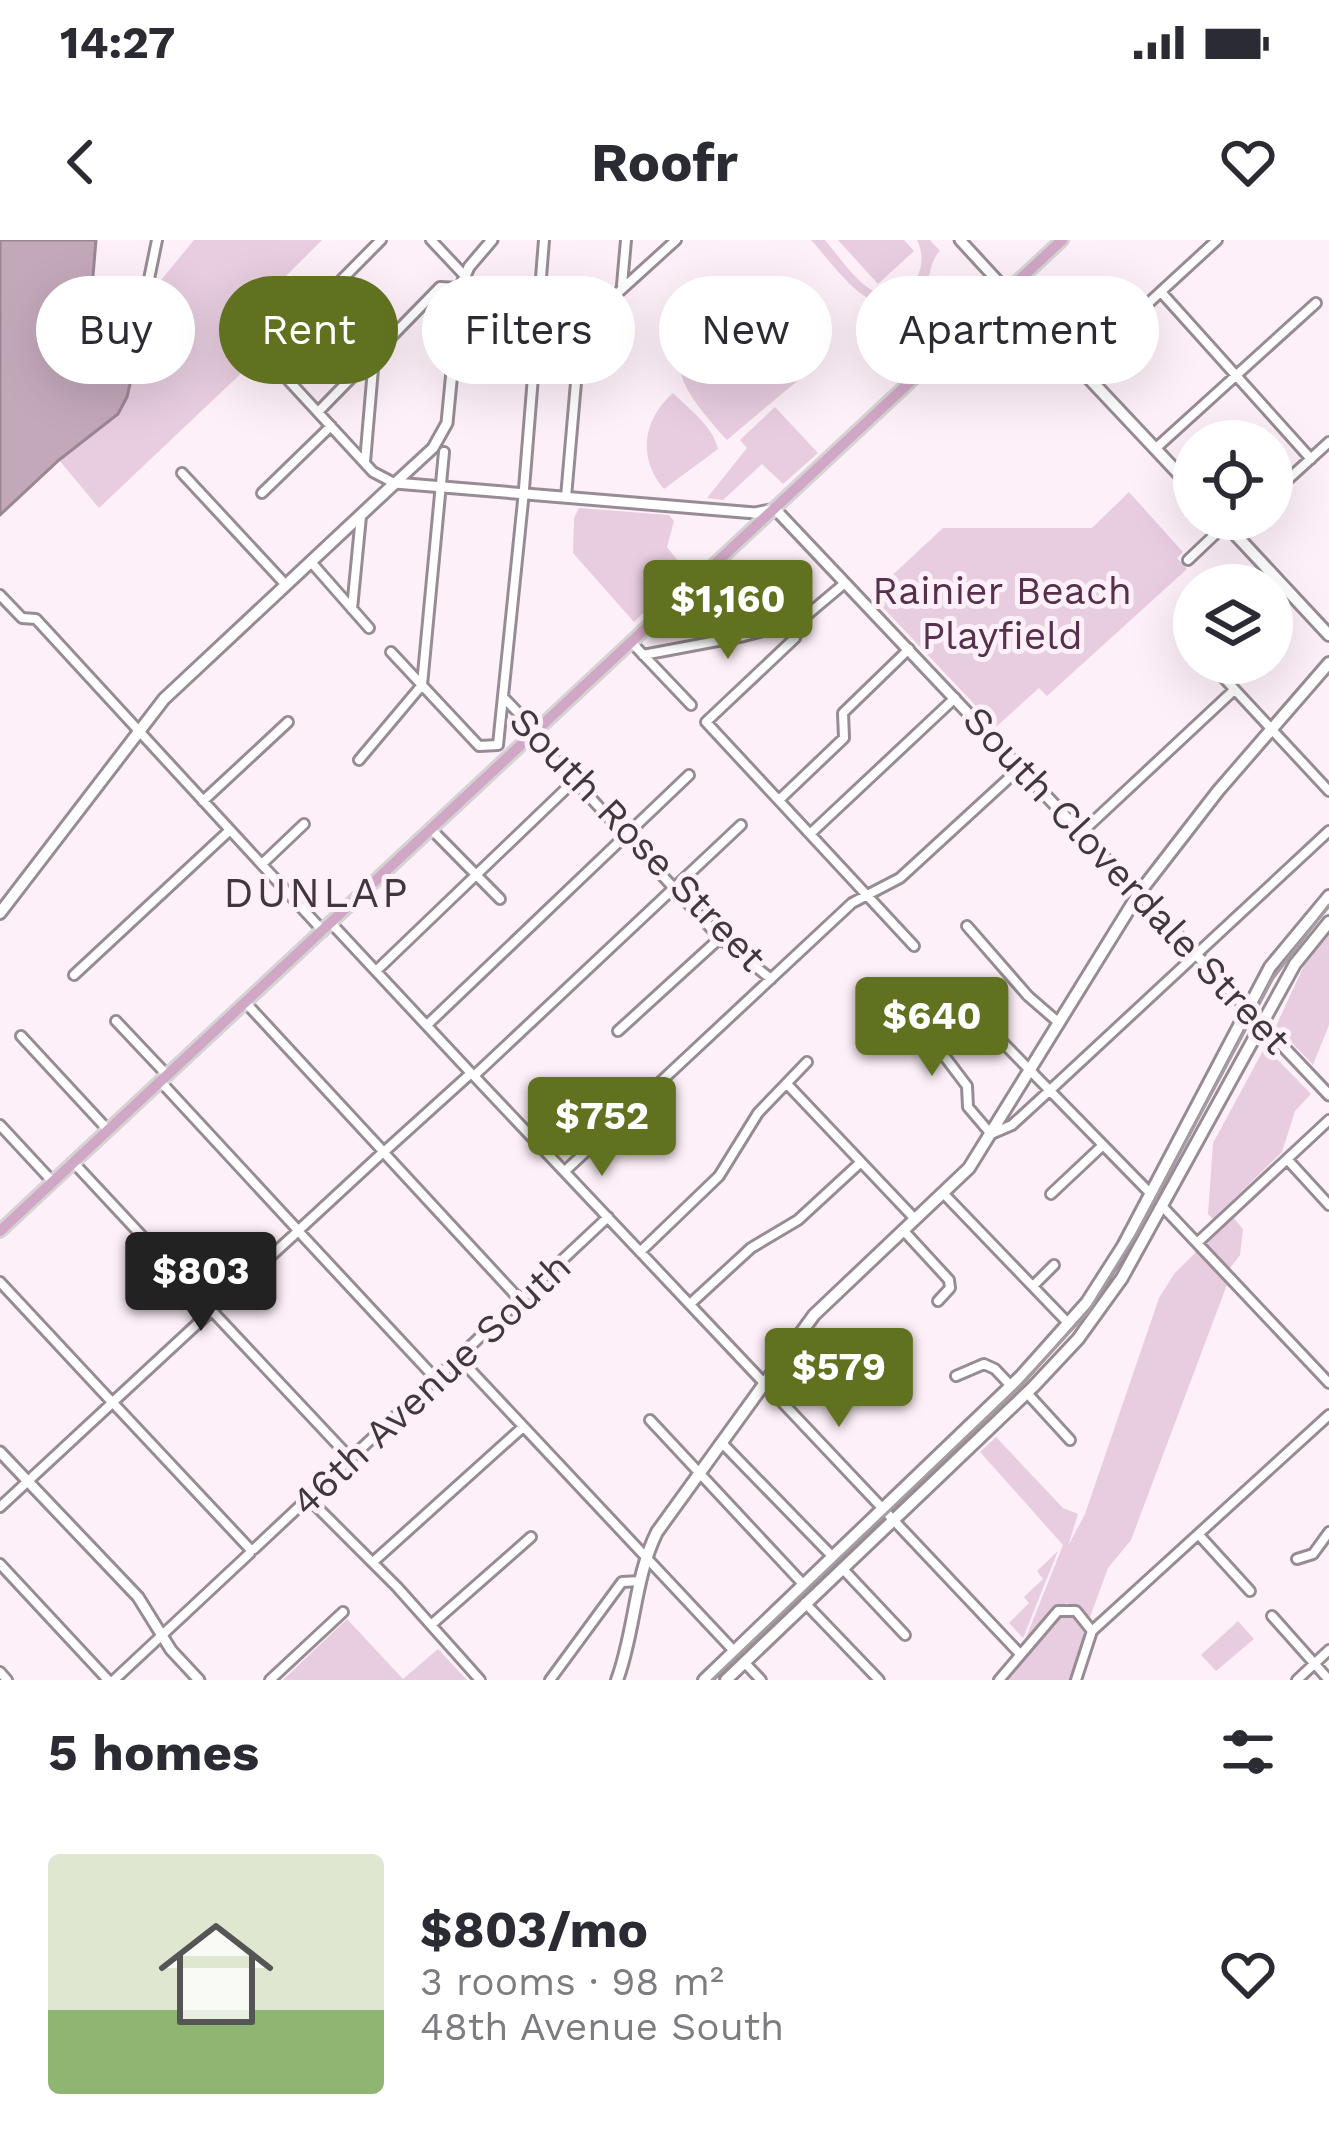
<!DOCTYPE html>
<html lang="en">
<head>
<meta charset="utf-8">
<style>
  body { margin:0; font-family:"Work Sans",sans-serif; background:#f7f7f7; color:#2b2b33; height:100vh; display:flex; flex-direction:column; font-size:45px; white-space:nowrap }
  * { box-sizing:border-box; margin:0 }
  p { font-size:39px; color:#7c7c81 }
  .icon { flex:none; width:66px; height:66px; fill:none; stroke:currentColor; stroke-width:2; stroke-linecap:round; stroke-linejoin:round }
  .map { position:relative; height:1440px; overflow:hidden }
  .drawer { display:flex; flex-direction:column; background:#fff; flex:1 }
  .drawer>* { flex:none }
  .guide { position:absolute; left:36px; top:36px; width:1257px; height:108px; display:flex; gap:24px }
  .tools { position:absolute; left:1173px; top:180px; display:grid; gap:24px }
  .tools a { display:grid; place-items:center; width:120px; height:120px; border-radius:50%; background:#fff; box-shadow:0 12px 48px #0002; font-size:60px }
  .price { position:absolute; translate:-50% -102px; padding:0 27px; border-radius:12px; background:#607220; color:#fff; font-size:39px; line-height:78px; filter:drop-shadow(0 3px 6px #0008) }
  .price::after { content:''; position:absolute; left:50%; top:72px; width:36px; height:27px; margin-left:-18px; background:inherit; clip-path:polygon(0 0,100% 0,50% 100%) }
  .price.on { background:#222; color:#fff }
  ul { padding:0; list-style:none }
  li { display:flex; align-items:center; gap:36px; height:300px; padding:0 48px }
  li+li { border-top:3px solid #e1e1e2 }
  li span { display:grid; place-items:center; flex:none; width:336px; height:240px; border-radius:12px; color:#555 }
  li>.icon { margin-inline-start:auto }
  span .icon { width:144px; height:144px; fill:#fffc; stroke-width:1 }
  li b { font-size:51px }
  h2 { display:flex; justify-content:space-between; align-items:center; height:144px; padding:0 48px; font-size:51px }
  .pill { padding:0 42px; border-radius:54px; background:#fff; box-shadow:0 12px 48px #0002; font-size:42px; line-height:108px }
  .pill.on { background:#607220; color:#fff }
  .status { display:flex; justify-content:space-between; align-items:center; height:84px; padding:0 60px; background:#fff; direction:ltr }
  .status svg { height:33px; fill:currentColor }
  header { display:flex; justify-content:space-between; align-items:center; height:156px; padding:0 48px; background:#fff; font-size:54px; font-weight:700 }
  .map>svg:first-child { display:block }
  .green { fill:#e7cddf }
  .water { fill:#c3a8ba; stroke:#9b8794; stroke-width:3 }
  .lines { fill:none; stroke-linecap:round; stroke-linejoin:round }
  .minor-casing { stroke:#988c94; stroke-width:14 }
  .tertiary-casing { stroke:#988c94; stroke-width:15 }
  .secondary-casing { stroke:#988c94; stroke-width:16 }
  .primary-casing { stroke:#d5d3d4; stroke-width:16 }
  .minor { stroke:#fff; stroke-width:8 }
  .tertiary { stroke:#fff; stroke-width:9 }
  .secondary { stroke:#fff; stroke-width:10 }
  .primary { stroke:#d0a7c5; stroke-width:10 }
  .tram { stroke:#a69ca3; stroke-width:3 }
  .labels { text-anchor:middle; dominant-baseline:central; stroke-width:10; stroke-linejoin:round; paint-order:stroke }
  .park-label { font-size:39px; fill:#56304c; stroke:#fef0f9 }
  .street-label { font-size:39px; fill:#3f393d; stroke:#fef0f9 }
  .neighbourhood-label { font-size:42px; letter-spacing:3px; fill:#41363e; stroke:#fef0f9 }
</style>
</head>
<body>
<div class="status"><b>14:27</b><svg viewBox="0 0 49 12"><path d="M0 12V9h3v3zM5 12V6h3v6zM10 12V3h3v9zM15 12V0h3v12zM26 1h20v11H26zM47 4h2v5h-2z"/></svg></div>
<header><svg class="icon" aria-label="back" viewBox="0 0 24 24"><path d="M15 5l-7 7 7 7"/></svg>Roofr<svg class="icon" aria-label="heart" viewBox="0 0 24 24"><path d="M12 20l-8-8c-3-5 5-10 8-4 3-6 11-1 8 4z"/></svg></header>
<div class="map">
<svg width="1329" height="1440" viewBox="0 0 1329 1440">
  <rect width="100%" height="100%" fill="#fef0f9"/>
  <path class="green" d="M194,0h128l-82,82 28,26 -169,160 -40,-48 54,-150 35,-14z
    M811,0h14c13,15 28,38 45,49 34,22 63,-18 47,-49h13l10,11c-12,11 -7,29 -21,42 -43,39 -82,-25 -108,-53z
    M838,0h66l10,11 -36,33z
    M733,48l77,77 -1,6 -82,69c-64,-71 -64,-87 6,-152z
    M673,153c17,17 40,33 45,56l-54,40c-27,-31 -21,-70 9,-96z
    M775,167l43,46 -35,31 -21,-20 -39,36 -16,-2 40,-50 -7,-8z
    M1129,252l54,60 -6,6 10,11 -140,127 -8,-8 -43,39 -125,-132 72,-67h149z
    M579,268l90,7 5,6 -7,26 19,24 -52,51 -61,-69 1,-35z
    M1329,692v93l-16,40 -37,-39 31,-67z
    M1265,807l46,47 -16,17 -13,41 -69,67 -5,-5 5,-71z
    M1232,976l11,13 -3,26 -12,16 -23,-24 4,-10z
    M1198,1010l30,32 -97,258 -23,28 -18,49 -23,-14 -13,6 -29,31 38,-95 -83,-93 16,-15 67,71 15,6 -10,32 17,-32 74,-216 15,-24z
    M1058,1311l-35,87 -14,-15 20,-20 -5,-6 19,-18 -6,-8z
    M1066,1372l16,10 6,12 -15,46h-68l30,-40z
    M347,1379l56,60 35,-30 29,31h-184z
    M1238,1381l16,18 -38,32 -15,-16z"/>
  <path class="water" d="M0,0h96l-4,48 30,30 9,16 2,37 -6,26 -9,17 -59,46 -59,55z"/>
  <g class="lines">
    <g class="minor-casing">
      <path id="minor" d="M381,0l-115,116 107,116 21,11
        M431,0l33,35
        M148,44l9,-44
        M622,45l4,-45
        M1161,52l150,167
        M1079,127l138,-127
        M535,128l141,-128
        M318,172l122,-125 20,1
        M1155,209l161,-146
        M365,222l9,-105
        M182,233l104,112
        M262,253l69,-67
        M1272,254l57,-52
        M566,257l15,-172
        M1231,290l13,-11
        M1188,320l38,-36
        M311,322l58,66
        M845,343l-44,37 -6,18 -89,84 208,224
        M0,355l22,23 14,1 287,312
        M352,369l9,-93
        M632,403l59,62
        M391,412l88,94 19,-1 25,-244 21,-261
        M643,415l101,-19 56,-15
        M1210,423l119,128
        M505,459l23,24 11,19 181,196 51,41
        M359,520l63,-75 22,-233
        M779,560l65,-62 -1,-25 66,-64
        M203,561l85,-79
        M431,589l69,70
        M1082,592l151,-141
        M810,594l145,-136
        M262,624l42,-40
        M331,683l139,149
        M967,686l61,70 30,26
        M376,731l198,-190
        M74,735l156,-145
        M892,760l50,53 25,33 1,21 23,27 21,-9 36,-33 281,-261
        M245,762l136,147
        M958,768l17,6 175,179
        M116,781l51,54
        M427,785l262,-250
        M618,791l102,-93
        M21,796l87,94
        M477,833l264,-248
        M475,837l545,577
        M160,841l136,147
        M787,844l128,135
        M0,885l52,56
        M386,910l83,-75
        M386,915l134,145
        M1287,919l42,46
        M73,922l136,146
        M565,931l287,-268 48,-25 120,-110
        M943,953l125,130
        M1051,954l51,-48
        M1162,966l167,177
        M301,988l79,-73
        M903,990l46,50 1,8 -12,13
        M301,994l135,145
        M1197,1003l132,-123
        M640,1012l79,-76 39,-63 49,-51
        M0,1042l110,118
        M1033,1046l21,-21
        M690,1064l61,-56 47,-28 63,-58
        M214,1068l81,-74
        M214,1073l137,146
        M459,1118l275,293
        M956,1136l28,-12 11,5 16,17
        M1027,1153l43,47
        M115,1160l94,-87
        M115,1165l135,144
        M650,1180l153,164
        M721,1202l111,114
        M309,1259l88,88 83,93
        M0,1267l110,-102
        M1199,1295l51,56
        M254,1309l354,-332
        M1297,1319l16,-5 16,-22
        M373,1322l150,-135
        M0,1324l108,116
        M842,1328l63,67
        M805,1363l74,77
        M1272,1376l57,64
        M431,1385l100,-88
        M1092,1391l237,-216
        M744,1422l17,18
        M0,1432l7,8
        M114,1440l136,-127
        M270,1440l73,-68
        M550,1440l72,-98 19,-1
        M999,1440l59,-69h18l16,20
        M1076,1440l16,-49
        M1297,1440l32,-30"/>
    </g>
    <g class="tertiary-casing">
      <path id="tertiary" d="M960,0l47,51
        M395,243l360,30 20,-4 554,586
        M395,243l38,-35 14,-25 13,-135 9,-21 23,-27
        M0,1212l138,145 33,53 28,30"/>
    </g>
    <g class="secondary-casing">
      <path id="secondary" d="M1007,51l187,199
        M1221,279l108,116
        M0,673l164,-214 231,-216
        M617,1440c18,-48 17,-102 40,-148l157,-217 155,-147 170,-275 79,-102 111,-128
        M704,1440l317,-304 66,-74 36,-56 147,-279 59,-71
        M726,1440l307,-293 45,-48 44,-61 173,-314 34,-42"/>
    </g>
    <g class="primary-casing">
      <path id="primary" d="M0,991l1062,-991"/>
    </g>
    <use href="#minor" class="minor"/>
    <use href="#tertiary" class="tertiary"/>
    <use href="#secondary" class="secondary"/>
    <use href="#primary" class="primary"/>
    <path class="tram" d="M712,1440l305,-291 71,-77 49,-79 136,-255 56,-73"/>
  </g>
  <g class="labels">
    <g class="park-label">
      <text x="1002" y="350">Rainier Beach<tspan x="1002" dy="45">Playfield</tspan></text>
    </g>
    <g class="street-label">
      <text transform="translate(638 599) rotate(46)">South Rose Street</text>
      <text transform="translate(1127 640) rotate(47)">South Cloverdale Street</text>
      <text transform="translate(431 1144) rotate(-43)">46th Avenue South</text>
    </g>
    <g class="neighbourhood-label">
      <text x="317" y="652">DUNLAP</text>
    </g>
  </g>
</svg>
<div class="tools">
<a><svg class="icon" aria-label="locate" viewBox="0 0 24 24"><circle cx="12" cy="12" r="6"/><path d="M12 2v4M12 18v4M2 12h4M18 12h4"/></svg></a>
<a><svg class="icon" aria-label="layers" viewBox="0 0 24 24"><path d="M12 4l9 5-9 5-9-5zM3 14l9 5 9-5"/></svg></a>
</div>
<b class="price" style="left:728px;top:422px">$1,160</b>
<b class="price" style="left:932px;top:839px">$640</b>
<b class="price" style="left:602px;top:939px">$752</b>
<b class="price on" style="left:201px;top:1094px">$803</b>
<b class="price" style="left:839px;top:1190px">$579</b>
<div class="guide">
<a class="pill">Buy</a>
<a class="pill on">Rent</a>
<a class="pill">Filters</a>
<a class="pill">New</a>
<a class="pill">Apartment</a>
</div>
</div>
<section class="drawer">
<h2>5 homes<svg class="icon" aria-label="filters" viewBox="0 0 24 24"><path d="M4 7h16M4 17h16"/><circle cx="9" cy="7" r="2"/><circle cx="15" cy="17" r="2"/></svg></h2>
<ul>
<li><span style="background:linear-gradient(#dfe7d0 65%,#8fb573 0)"><svg class="icon" aria-label="home" viewBox="0 0 24 24"><path d="M3 11l9-7 9 7M6 9v11h12V9"/></svg></span><div><b>$803/mo</b><p>3 rooms · 98 m²</p><p>48th Avenue South</p></div><svg class="icon" aria-label="heart" viewBox="0 0 24 24"><path d="M12 20l-8-8c-3-5 5-10 8-4 3-6 11-1 8 4z"/></svg></li>
</ul>
</section>
</body>
</html>
